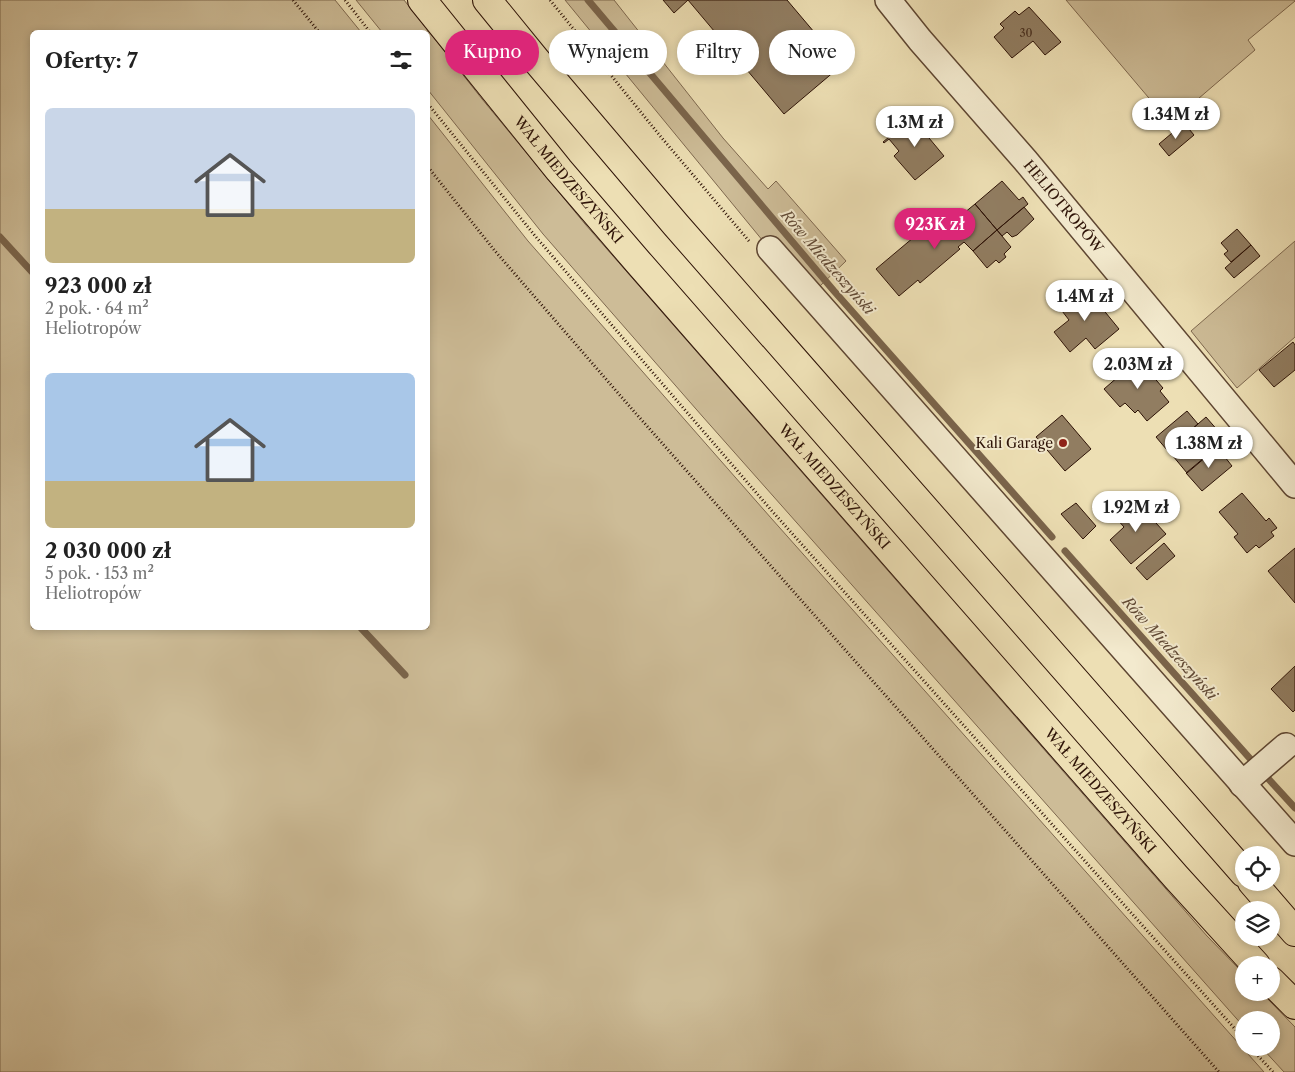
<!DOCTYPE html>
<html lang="pl">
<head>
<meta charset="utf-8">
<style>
  body { margin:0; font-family:"Libre Caslon Text",serif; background:#f2f2f2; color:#222; height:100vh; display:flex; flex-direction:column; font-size:19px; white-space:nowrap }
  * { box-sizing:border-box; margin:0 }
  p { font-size:16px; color:#767676 }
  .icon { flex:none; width:28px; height:28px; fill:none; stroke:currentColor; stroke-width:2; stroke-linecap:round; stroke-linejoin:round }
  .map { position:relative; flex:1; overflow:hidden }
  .panel { position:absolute; left:30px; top:30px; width:400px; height:600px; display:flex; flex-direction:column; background:#fff; border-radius:8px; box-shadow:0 2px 8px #0003 }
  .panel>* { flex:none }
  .guide { position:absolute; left:445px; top:30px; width:475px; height:45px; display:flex; gap:10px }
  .controls { position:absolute; left:1235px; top:846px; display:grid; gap:10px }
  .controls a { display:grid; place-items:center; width:45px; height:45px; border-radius:50%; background:#fff; box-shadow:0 2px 8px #0003; font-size:25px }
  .price { position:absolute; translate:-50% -42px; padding:0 11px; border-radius:18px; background:#fff; color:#222; font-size:16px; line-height:32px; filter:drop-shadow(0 1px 2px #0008) }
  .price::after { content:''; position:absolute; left:50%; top:30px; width:15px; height:11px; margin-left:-8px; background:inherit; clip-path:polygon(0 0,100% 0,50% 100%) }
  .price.current { background:#db2777; color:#fff }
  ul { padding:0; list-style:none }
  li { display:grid; align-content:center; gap:10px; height:265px; padding:0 15px }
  li span { display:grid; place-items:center; height:155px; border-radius:8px; color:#555 }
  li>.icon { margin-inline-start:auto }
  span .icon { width:90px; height:90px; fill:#fffc; stroke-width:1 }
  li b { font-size:21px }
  h2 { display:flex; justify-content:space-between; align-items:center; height:60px; padding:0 15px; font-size:21px }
  .chip { padding:0 18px; border-radius:22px; background:#fff; box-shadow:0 2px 8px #0003; font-size:18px; line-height:45px }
  .chip.current { background:#db2777; color:#fff }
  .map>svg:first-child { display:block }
  .green { fill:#cdbc97; stroke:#7e684f }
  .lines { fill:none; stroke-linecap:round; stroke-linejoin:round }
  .stream { stroke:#7a644b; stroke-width:7 }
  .building { fill:#917d61; stroke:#2e1307 }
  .minor-casing { stroke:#5e4632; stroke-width:28 }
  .major-casing { stroke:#2e1307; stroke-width:30 }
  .path { stroke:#2e1307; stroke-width:3; stroke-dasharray:1 2.5; stroke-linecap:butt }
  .minor { stroke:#f3eace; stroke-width:25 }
  .major { stroke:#eddfb4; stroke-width:28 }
  .poi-dot { fill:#8f2418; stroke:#f3eace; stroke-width:2 }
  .labels { text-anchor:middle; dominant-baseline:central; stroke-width:4; stroke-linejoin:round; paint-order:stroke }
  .number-label { font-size:11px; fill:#472e1e }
  .street-label { font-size:14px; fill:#2e1307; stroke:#f3eace }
  .poi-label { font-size:14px; fill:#2e1307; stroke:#f3eace; text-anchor:end }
  .water-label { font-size:15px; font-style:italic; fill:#604935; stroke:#f3eace }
</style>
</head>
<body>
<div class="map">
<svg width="1295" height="1072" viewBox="0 0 1295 1072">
  <rect width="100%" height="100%" fill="#eddfb4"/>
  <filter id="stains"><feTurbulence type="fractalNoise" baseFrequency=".004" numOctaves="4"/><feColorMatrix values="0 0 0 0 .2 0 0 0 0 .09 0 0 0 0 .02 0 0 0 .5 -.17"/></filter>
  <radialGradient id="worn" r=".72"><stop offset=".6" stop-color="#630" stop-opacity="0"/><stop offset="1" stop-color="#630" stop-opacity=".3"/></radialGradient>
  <path class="green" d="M0,0h335l26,32h-329v596h396v-513l100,126 243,277 493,554h-1264z
    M356,0h48l78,99 103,125 622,712 37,38v18l18,1 33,34v45h-11l-22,-24h9v-28h-27v7l-541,-610 -160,-183 -115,-144v-58h-46z
    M565,0h49l109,138 45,51 8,-8 70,80 -26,25 -6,-2 -43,-48 -8,5z
    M1066,0h229v1l-47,39 7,10 -85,73z
    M1295,241v96l-58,51 -46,-57z"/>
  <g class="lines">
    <path class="stream" d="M588,0l246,291 218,246
      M0,237l32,35
      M1065,551l189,212
      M361,628l44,47
      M1264,774l31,34"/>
  </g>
  <path class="building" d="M663,0h124l55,65 -58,49 -96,-114 -14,13z
    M1029,7l32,35 -16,13 -12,-14 -21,17 -18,-21 10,-9 -4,-4 15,-13 4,4z
    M912,118l9,11 6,-5 8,9 -6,5 15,18 -29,24 -21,-24 5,-5 -10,-12 -5,4 -1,-1z
    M1184,123l10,12 -25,21 -10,-12z
    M1002,181l17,19 4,-3 5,7 -31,26 -22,-26z
    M975,204l22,26 -24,21 -9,-9 -6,5 2,2 -40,34 -2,-3 -19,16 -23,-27 50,-42 9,10z
    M1024,207l10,12 -17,16 -5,2 -5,-5 -5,4 -5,-6z
    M1237,229l14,16 -20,17 -7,-8 4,-3 -7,-8z
    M997,230l14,17 -7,7 2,3 -7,6 -3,-3 -9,8 -14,-17z
    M1251,245l9,11 -26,22 -9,-10z
    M1084,286l35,43 -24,20 -9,-11 -16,14 -16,-20 15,-12 -10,-13z
    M1293,342l2,3v25l-21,17 -15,-17z
    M1138,359l25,29 -3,3 9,11 -22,19 -9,-11 -3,3 -10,-10 -5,4 -16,-18 15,-13v-5l7,-6h5z
    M1187,411l11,13 -31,26 -11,-13z
    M1062,415l29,34 -26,22 -29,-34z
    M1206,417l20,23 -39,33 -19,-23z
    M1217,447l15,19 -30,25 -16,-18z
    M1242,493l24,28 3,-3 8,10 -6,4 3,4 -15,12 -3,-3 -9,8 -13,-16 4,-3 -19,-22z
    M1136,501l30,33 -35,30 -21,-24 14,-13 -8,-9z
    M1076,503l20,23 -13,13 -22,-25z
    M1164,543l11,13 -28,24 -11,-12z
    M1295,548v55l-27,-32z
    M1295,666v44l-2,2 -22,-23z"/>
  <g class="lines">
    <g class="minor-casing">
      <g id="minor">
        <path id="s1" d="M888,0l32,40 105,120 270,325"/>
        <path d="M770,249l525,594"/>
        <path d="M1242,784l44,-38"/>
      </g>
    </g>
    <g class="major-casing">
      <g id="major">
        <path id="s2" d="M422,0l137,170 79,92 538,615 80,88"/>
        <path d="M487,0l49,60 140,165 568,648"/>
        <path d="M1252,882l43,50"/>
        <path d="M1271,981l24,24"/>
      </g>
    </g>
    <path class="path" d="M293,0l26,32
      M345,0l25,32
      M550,0l111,137 88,104
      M428,104l108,133 236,274 472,528
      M428,167l67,84 136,157 588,664
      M1251,1048l22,24"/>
    <use href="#minor" class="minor"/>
    <use href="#major" class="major"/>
  </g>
  <circle class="poi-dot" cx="1063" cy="443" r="5"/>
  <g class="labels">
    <g class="number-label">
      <text x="1026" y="33">30</text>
    </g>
    <g class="street-label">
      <text stroke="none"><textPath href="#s2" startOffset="232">WAŁ MIEDZESZYŃSKI</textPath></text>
      <text stroke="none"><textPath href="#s1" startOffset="271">HELIOTROPÓW</textPath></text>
      <text stroke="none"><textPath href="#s2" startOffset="638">WAŁ MIEDZESZYŃSKI</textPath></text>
      <text stroke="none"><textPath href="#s2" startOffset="1042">WAŁ MIEDZESZYŃSKI</textPath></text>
    </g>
    <g class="poi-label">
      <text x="1053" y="443">Kali Garage</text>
    </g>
    <g class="water-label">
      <text transform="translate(828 262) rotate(49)">Rów Miedzeszyński</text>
      <text transform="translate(1170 648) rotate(48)">Rów Miedzeszyński</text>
    </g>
  </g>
  <rect width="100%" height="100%" filter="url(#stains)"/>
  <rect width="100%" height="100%" fill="url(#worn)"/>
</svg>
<div class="controls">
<a><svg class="icon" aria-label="locate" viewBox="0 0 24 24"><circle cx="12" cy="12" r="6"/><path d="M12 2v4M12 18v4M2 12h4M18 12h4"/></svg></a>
<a><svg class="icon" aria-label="layers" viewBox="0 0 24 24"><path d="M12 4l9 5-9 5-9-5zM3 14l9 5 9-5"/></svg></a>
<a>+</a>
<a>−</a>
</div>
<b class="price" style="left:1176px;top:140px">1.34M zł</b>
<b class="price" style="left:915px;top:148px">1.3M zł</b>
<b class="price current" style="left:935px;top:250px">923K zł</b>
<b class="price" style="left:1085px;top:322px">1.4M zł</b>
<b class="price" style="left:1138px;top:390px">2.03M zł</b>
<b class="price" style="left:1209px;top:469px">1.38M zł</b>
<b class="price" style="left:1136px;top:533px">1.92M zł</b>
<div class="guide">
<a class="chip current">Kupno</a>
<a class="chip">Wynajem</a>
<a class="chip">Filtry</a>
<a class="chip">Nowe</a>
</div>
<section class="panel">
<h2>Oferty: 7<svg class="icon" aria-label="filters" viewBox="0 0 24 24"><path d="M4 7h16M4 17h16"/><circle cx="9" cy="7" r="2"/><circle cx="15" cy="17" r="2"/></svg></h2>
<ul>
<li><span style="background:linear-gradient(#c9d6e8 65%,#c2b280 0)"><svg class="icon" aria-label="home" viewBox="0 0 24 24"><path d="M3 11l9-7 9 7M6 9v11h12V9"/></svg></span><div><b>923 000 zł</b><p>2 pok. · 64 m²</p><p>Heliotropów</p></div></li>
<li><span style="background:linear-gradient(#a9c7e8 70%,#c2b280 0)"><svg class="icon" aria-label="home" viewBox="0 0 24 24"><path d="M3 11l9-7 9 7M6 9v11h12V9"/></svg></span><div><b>2 030 000 zł</b><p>5 pok. · 153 m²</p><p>Heliotropów</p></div></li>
</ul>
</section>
</div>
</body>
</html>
